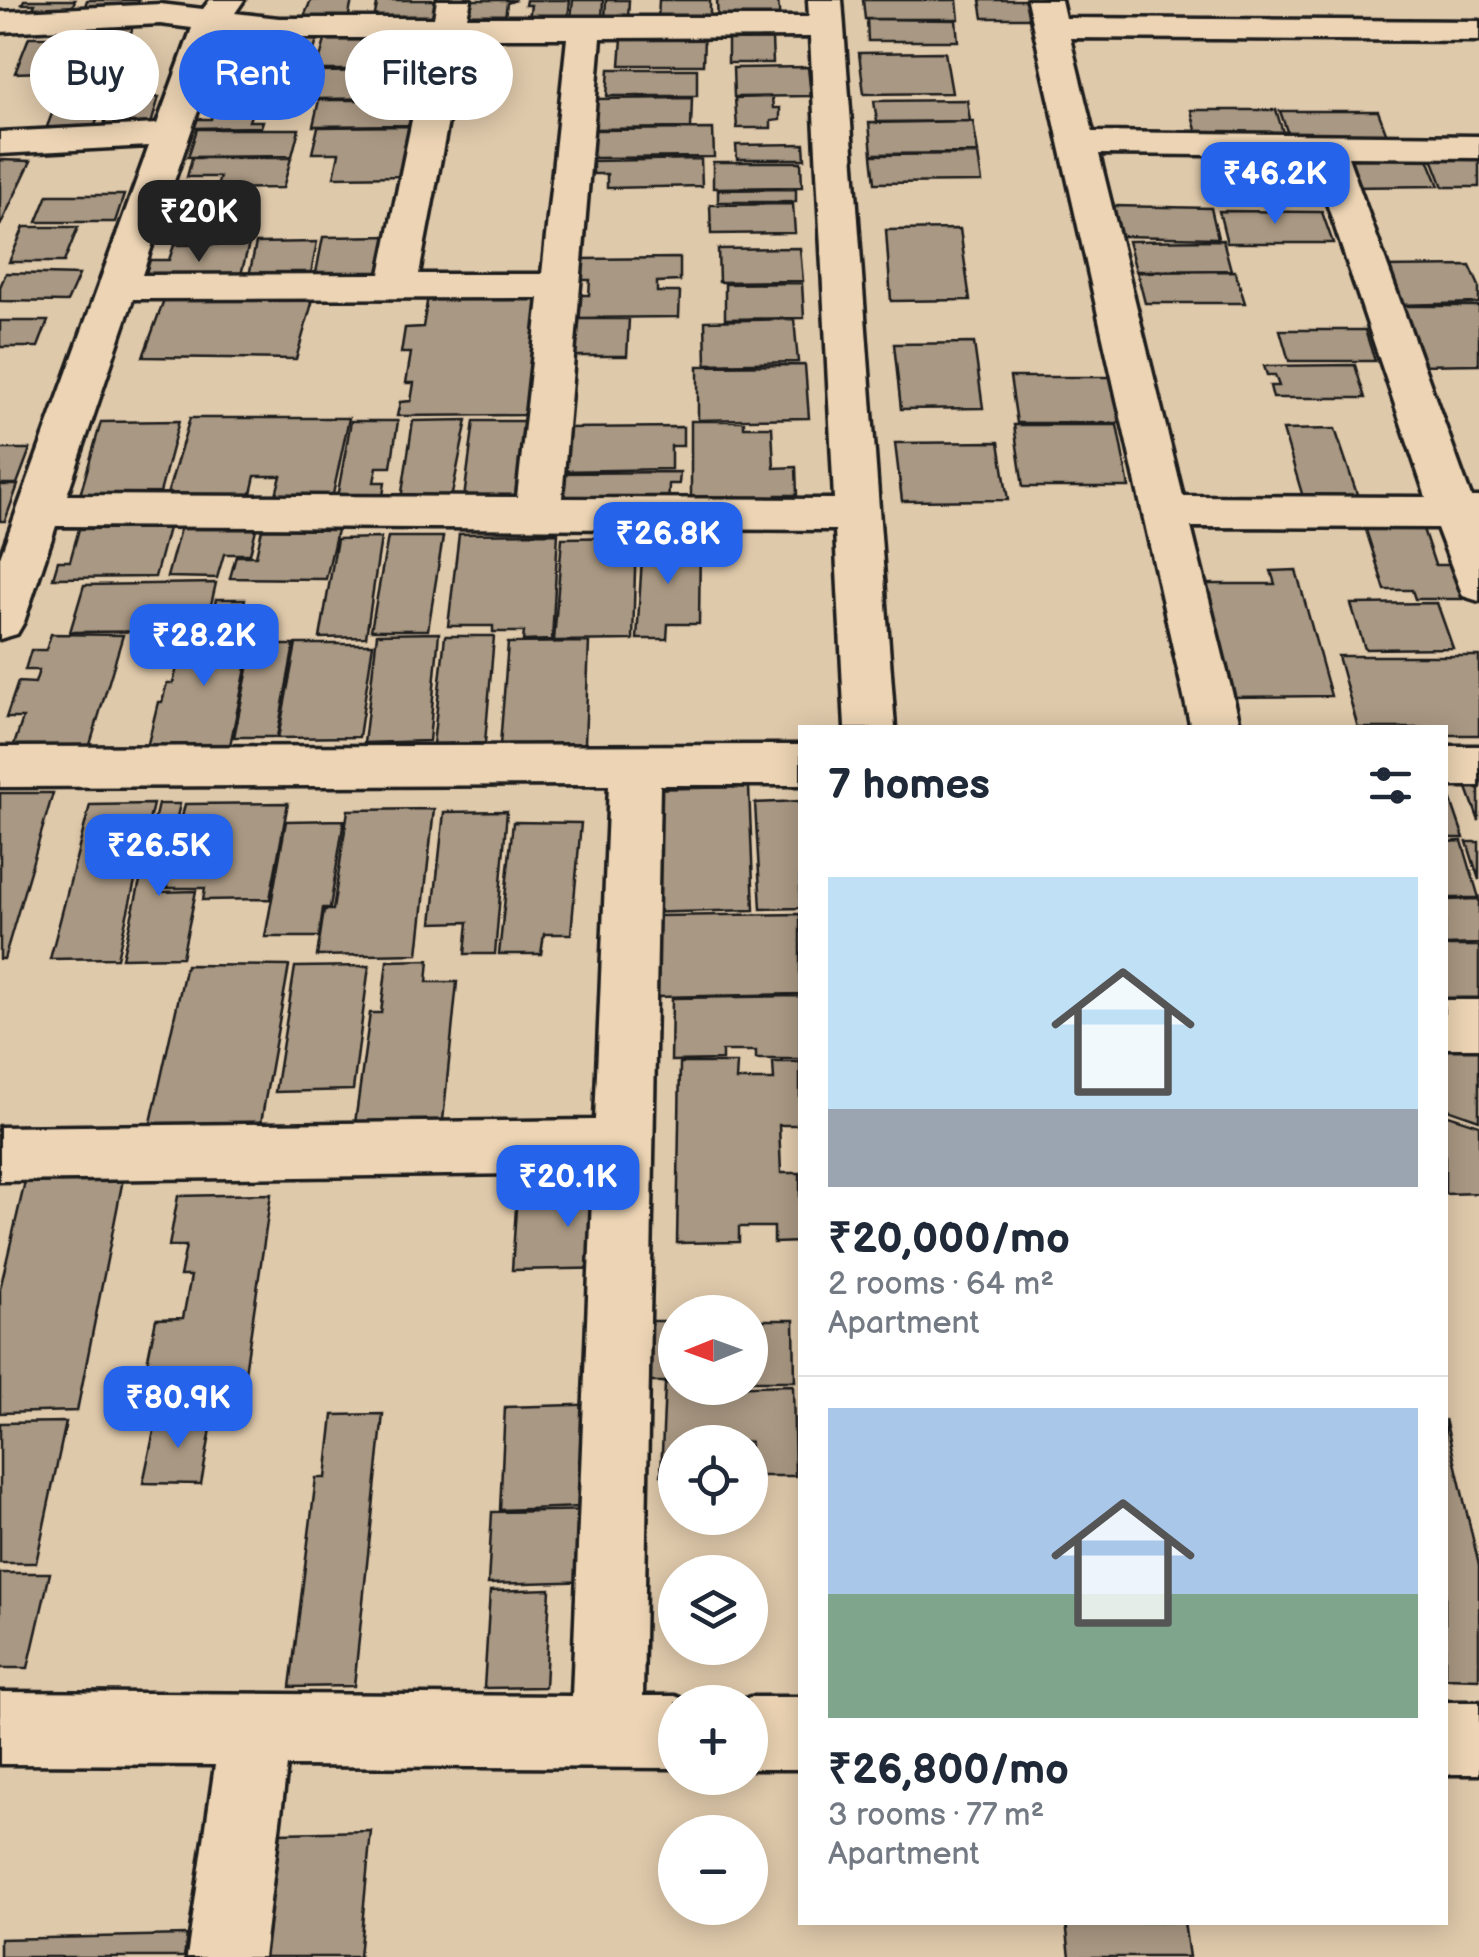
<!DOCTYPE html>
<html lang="en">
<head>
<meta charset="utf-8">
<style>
  body { margin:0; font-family:"Balsamiq Sans",sans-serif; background:#f6f6f7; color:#1f2937; height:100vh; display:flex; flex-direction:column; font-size:38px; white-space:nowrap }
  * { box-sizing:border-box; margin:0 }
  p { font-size:32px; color:#747a83 }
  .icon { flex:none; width:55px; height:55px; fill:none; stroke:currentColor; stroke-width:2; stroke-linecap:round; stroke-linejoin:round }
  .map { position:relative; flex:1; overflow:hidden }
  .drawer { position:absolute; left:798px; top:725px; width:650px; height:1200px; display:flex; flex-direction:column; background:#fff; border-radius:0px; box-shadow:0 5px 25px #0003 }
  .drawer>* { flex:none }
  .top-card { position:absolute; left:30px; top:30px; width:618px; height:90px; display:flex; gap:20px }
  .needle { width:65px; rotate:269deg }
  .controls { position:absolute; left:658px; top:1295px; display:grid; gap:20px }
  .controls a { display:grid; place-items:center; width:110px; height:110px; border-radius:50%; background:#fff; box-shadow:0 5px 25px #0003; font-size:50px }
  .price { position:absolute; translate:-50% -85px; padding:0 22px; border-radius:20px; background:#2563eb; color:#fff; font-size:32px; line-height:65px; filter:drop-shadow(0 2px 5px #0008) }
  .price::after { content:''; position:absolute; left:50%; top:60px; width:30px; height:22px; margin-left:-15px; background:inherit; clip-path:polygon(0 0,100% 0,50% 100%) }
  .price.active { background:#222; color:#fff }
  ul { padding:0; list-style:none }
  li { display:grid; align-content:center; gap:20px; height:530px; padding:0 30px }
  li+li { border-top:2px solid #e0e1e3 }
  li span { display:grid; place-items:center; height:310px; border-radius:0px; color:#555 }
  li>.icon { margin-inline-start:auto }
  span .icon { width:180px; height:180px; fill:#fffc; stroke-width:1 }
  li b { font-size:42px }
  h2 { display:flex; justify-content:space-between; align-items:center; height:120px; padding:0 30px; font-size:42px }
  .chip { padding:0 35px; border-radius:45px; background:#fff; box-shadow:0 5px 25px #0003; font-size:35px; line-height:90px }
  .chip.active { background:#2563eb; color:#fff }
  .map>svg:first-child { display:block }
  .building { fill:#a99883; stroke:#1c1c1c; stroke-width:2.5 }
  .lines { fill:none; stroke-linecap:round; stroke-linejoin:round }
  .minor-casing { stroke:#1c1c1c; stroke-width:7 }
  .minor { fill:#ecd4b4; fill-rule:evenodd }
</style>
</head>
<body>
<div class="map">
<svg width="1479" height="1957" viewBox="0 0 1479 1957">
  <rect width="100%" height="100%" fill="#dfc9ab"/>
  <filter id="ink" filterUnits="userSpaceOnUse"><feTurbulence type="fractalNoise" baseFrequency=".01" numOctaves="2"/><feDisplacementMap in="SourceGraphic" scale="20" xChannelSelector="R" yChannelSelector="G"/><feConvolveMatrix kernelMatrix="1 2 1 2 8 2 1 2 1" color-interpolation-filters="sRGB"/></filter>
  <g filter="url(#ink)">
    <path class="building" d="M24,0h51l-3,8 -39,1 2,-5h-13z
      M87,0h52l-1,5 -53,1z
      M311,0h41l-5,25 -47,1z
      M378,0h66l-5,24h-66z
      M463,0h53l-9,3 -3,21h-42z
      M526,0h44l-2,18 -39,1 2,-14h-6z
      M573,0h30l-1,18h-31z
      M606,0h23l-1,19 -23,1z
      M659,0h51v21h-52z
      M717,0h61l2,21 -62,1z
      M863,0h94l2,19h-94z
      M980,0h46l4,18h-47z
      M867,19l89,1 2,21h-90z
      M133,25l-12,49 -46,2 13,-49z
      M29,37h41l-6,16h-13l-7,19 -29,1z
      M622,38h82l-1,27h-83z
      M772,39l1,24h-45v-23z
      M243,40h74l-8,29 -75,1z
      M325,40h117l-6,30h-119z
      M945,52l7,41 -88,1 -5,-41z
      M808,67l3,29 -77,1 -1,-29z
      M609,69h88v27h-90z
      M423,70l-4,28 -104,1 6,-27z
      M234,73h55l-8,26h-55z
      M113,89l-3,9h-5l-12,33 -48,1 16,-42z
      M159,97l-10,34 -47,1 10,-34z
      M772,97l1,11h7v12l-9,1v7h-34l-2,-30z
      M692,98l-1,30 -102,1 2,-30z
      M319,100h98l-5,25 -99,1z
      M967,100l3,21 -93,1 -3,-21z
      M216,101h40l-7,20h14l-2,6 -70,1 3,-9h17z
      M1191,110h85l10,32h-87z
      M1280,111h98l12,32h-99z
      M973,121l5,32 -106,1 -3,-31z
      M415,126l-9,50 -72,1 5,-24h-27l6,-26z
      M197,129h102l-7,27 -104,1z
      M713,129l1,28 -122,1 2,-28z
      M804,144l1,15h-68l-1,-14z
      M1430,153h49v34h-36z
      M978,154l4,28 -107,1 -3,-28z
      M1426,154l13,32 -89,1 -12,-32z
      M192,158h99l-8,30 -67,1 4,-12h-33z
      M701,159l1,27 -95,2v-14h-14v-13z
      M0,160l31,1 -31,65z
      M713,162h88l1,25 -89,1z
      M796,189v13h-78v-12z
      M48,195h76l-9,27h-78z
      M793,204l2,29 -84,1 -1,-29z
      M1114,206l97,2 7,30 -98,-2z
      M1219,211l103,1 11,31h-106z
      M24,227h54l-14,35h-55z
      M960,229l10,71 -79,1 -5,-71z
      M395,236l-7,46 -74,1 9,-46z
      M1223,240l8,30 -95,1 -8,-30z
      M317,242l-8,42 -62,1 9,-42z
      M249,244l-10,38 -96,1 7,-23h19l5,-15z
      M800,248l3,33 -84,1 -1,-33z
      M680,258v23l-23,1v10h23l-1,25 -103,1 2,-23h11l1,-15h-11l1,-21z
      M1470,266l9,20v17l-83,2 -15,-38z
      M1235,271l10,32h-100l-8,-31z
      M6,273l73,2 -12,27 -67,-1v-14z
      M802,283l2,35 -79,1v-35z
      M166,294l148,2 -18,63 -153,-2z
      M428,296h116l-12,119 -135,1 3,-14 11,-1 3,-18h-8l5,-30h-10l4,-25 18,-1z
      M1394,306h85v58l-63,1z
      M562,319h67l-2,37h-68z
      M794,319l4,43 -92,2 -1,-43z
      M0,321h48l-10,26h-38z
      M1280,330h85l10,31h-86z
      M974,343l9,65 -82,1 -7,-65z
      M805,365l4,53 -111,2v-54z
      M1355,365l10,33h-92l-3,-12h9l-4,-11h-8l-3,-9z
      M1010,377h102l10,46h-105z
      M190,418h159l-17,81 -57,-1 6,-22h-26l-5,22h-84z
      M467,420l-16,79h-50l12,-78z
      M179,421l-23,87 -80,1 25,-87z
      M351,421h47l-7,46h-14l-3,15h11l-3,21h-46z
      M474,421h53l-8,85h-56z
      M691,421h53v6h28l2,41 22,-1 1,28h-21l1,16 -86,-10z
      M1014,425h103l12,62h-106z
      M683,427v19h-12v23l-111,2 3,-43z
      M1335,429l23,68h-55l-20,-67z
      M999,442l9,58 -106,1 -7,-58z
      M0,449h30l-13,35h-17z
      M680,472l-1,12h-10l-1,27 -114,1 3,-39z
      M0,485h18l-13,36h-5z
      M1422,526l13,39h15l12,34h-47l-3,-9h-27l-20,-63z
      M168,528l-13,49 -102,1 5,-17h12l9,-32z
      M180,529h76l-6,25h-26l-7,24 -50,-1z
      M262,529l75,1 -11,49 -96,-1 6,-22h20z
      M558,533l-6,107 -29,1 1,-9h-31v-6h-45l11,-92z
      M388,537h55l-15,93h-57z
      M636,537l-3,103 -79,1 8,-103z
      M381,538l-15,99 -46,1 17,-99z
      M643,541h57l-1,83h-31l-1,15h-30z
      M1296,570l35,126 -107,1 -6,-59 -12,-54h69l-4,-13z
      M216,583l-11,48 -135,1 14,-47z
      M216,599h29l-8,36h16l-25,120 -83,1 13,-54h4l5,-19h6l8,-31h-11l4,-16 34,-1z
      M1437,603l16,45 -88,1 -14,-45z
      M439,633l-10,108 -65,2 13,-109z
      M51,634l72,1 -34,113h-76l10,-30h-17l12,-36 17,1 4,-13h-14l6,-20h15z
      M271,634l-2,11h25l-17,92h-43l21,-102z
      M445,636h49l-9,107 -52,1z
      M589,642l-4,101 -85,2 8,-102z
      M296,644h77l-14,93 -81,1z
      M1338,656h141v79h-34v-7h-87z
      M1445,783l19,55h-19z
      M1466,785h13v36z
      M749,787l5,123 -116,3 1,-124z
      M0,793h53l-49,166h-4z
      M800,801v107l-39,1 -6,-106z
      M288,803l-18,96 -67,1 2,-12h-39l19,-84z
      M153,804l-36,154 -67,1 40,-154z
      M158,804h22l-20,88 36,-1 -14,66 -60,1z
      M434,809l-16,145 -101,2 7,-46h9l15,-100z
      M507,811l-12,143h-30l3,-32 -36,1 12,-111z
      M344,820l-14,88h-7l-4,29h-54l21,-116z
      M513,822l68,1 -10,111h-27l-3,20h-42z
      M1462,841l17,57h-34v-56z
      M1467,842h12v38z
      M1479,899v45l-34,1v-45z
      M800,914v80l-143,3 1,-81z
      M1445,946h34v56h-34z
      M429,960l-2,22h30l-14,139 -88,2 15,-110h11l6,-52z
      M186,965l103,1 -32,179h-111z
      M369,966l-16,124 -78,2 20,-125z
      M800,996v63h-44v-8h-34v9l-51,1 1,-63z
      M1445,1048h34v72l-34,-12z
      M773,1062h27v63h-21l2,48h19v69l-26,1v-16h-35v15l-62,1 3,-180h57l-1,17h38z
      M1445,1114l34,11v68l-34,1z
      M124,1174l-47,237 -77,2v-124l26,-112z
      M622,1190l-2,78 -108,2 5,-78z
      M271,1194l-31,213 -91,2 3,-21 26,-1 3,-20 -35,1 10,-49 27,-1 8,-42h-11l6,-30h-17l9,-50z
      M750,1320h44l1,61h-45z
      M648,1321h27v61h-29z
      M665,1384h10v4l118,-3 2,91h-45v-34h-75v33h-14z
      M610,1404l-1,102 -109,4 5,-103z
      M383,1414l-29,272 -64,1 26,-209h10l7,-63z
      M157,1417l56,1 -12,66 -58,-1z
      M1445,1419l34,146v114l-34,-1z
      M66,1422l-30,141h-36v-140z
      M600,1510l-1,71 -111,3 4,-72z
      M0,1573h50l-22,95h-28z
      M550,1589l-5,98 -61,1 6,-97z
      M371,1831l-12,126h-95l15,-124z
      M1066,1922h118l5,35h-119z
      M187,1935l-3,22h-184v-18z"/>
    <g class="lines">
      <g class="minor-casing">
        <path id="minor" d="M210,0h34l-9,13 44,5h155l3,-18h34l-4,17h342l-1,-17h34l53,728h-50l-10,-198 -779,-4 -32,96 -7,12 -17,5v-82l149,-411 -149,8v-22l157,-8 35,-96 -32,-4 -160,8v-20l160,-8 43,5zM225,32l54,6h150l-49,236 -238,1zM810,37l24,462 -272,-1 39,-460zM464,38h103l-25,236h-123zM539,298l-22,199 -450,-2 66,-196z
          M1027,0h34l4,18 414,3v20l-409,-3 23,94 386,4v22l-131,-1 123,340h8v104l-16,-5 -26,-68 -246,-1 50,201h-50zM1099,154l212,2 115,341 -243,-1z
          M800,745v40h-140l-17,911h32l15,6h-15v66l-388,-2 -24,191h-76l28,-192 -215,-1v-72l572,4 21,-523 -593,8v-54l595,-7 14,-335 -609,2v-40z
          M1445,746h34v40h-34z
          M1445,1000h34v48h-34z
          M750,1697h50v72h-50v-67h-13z
          M1445,1702h34v72h-34z"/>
      </g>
      <use href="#minor" class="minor"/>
    </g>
  </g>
</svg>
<div class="controls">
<a><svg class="needle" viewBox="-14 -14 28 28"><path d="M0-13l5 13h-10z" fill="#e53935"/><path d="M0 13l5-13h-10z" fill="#747a83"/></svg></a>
<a><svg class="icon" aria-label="locate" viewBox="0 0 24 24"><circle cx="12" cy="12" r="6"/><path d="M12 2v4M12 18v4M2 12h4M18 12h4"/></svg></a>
<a><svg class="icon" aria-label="layers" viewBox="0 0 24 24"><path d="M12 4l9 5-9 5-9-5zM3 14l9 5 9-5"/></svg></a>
<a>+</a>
<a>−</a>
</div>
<b class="price" style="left:1275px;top:227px">₹46.2K</b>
<b class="price active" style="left:199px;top:265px">₹20K</b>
<b class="price" style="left:668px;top:587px">₹26.8K</b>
<b class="price" style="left:204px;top:689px">₹28.2K</b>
<b class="price" style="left:159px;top:899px">₹26.5K</b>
<b class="price" style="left:568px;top:1230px">₹20.1K</b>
<b class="price" style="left:178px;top:1451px">₹80.9K</b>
<div class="top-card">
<a class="chip">Buy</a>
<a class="chip active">Rent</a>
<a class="chip">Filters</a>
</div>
<section class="drawer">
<h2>7 homes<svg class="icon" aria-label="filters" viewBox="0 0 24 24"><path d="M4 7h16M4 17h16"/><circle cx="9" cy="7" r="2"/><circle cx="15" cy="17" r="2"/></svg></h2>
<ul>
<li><span style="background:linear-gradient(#bfe0f5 75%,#9aa5b1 0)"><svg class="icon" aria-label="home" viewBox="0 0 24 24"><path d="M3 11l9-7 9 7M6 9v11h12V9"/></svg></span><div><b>₹20,000/mo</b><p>2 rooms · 64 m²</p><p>Apartment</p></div></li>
<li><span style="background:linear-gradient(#a9c7e8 60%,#7fa58c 0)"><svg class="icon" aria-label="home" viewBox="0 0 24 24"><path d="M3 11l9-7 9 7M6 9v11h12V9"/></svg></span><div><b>₹26,800/mo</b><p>3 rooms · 77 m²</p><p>Apartment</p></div></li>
</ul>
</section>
</div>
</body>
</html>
